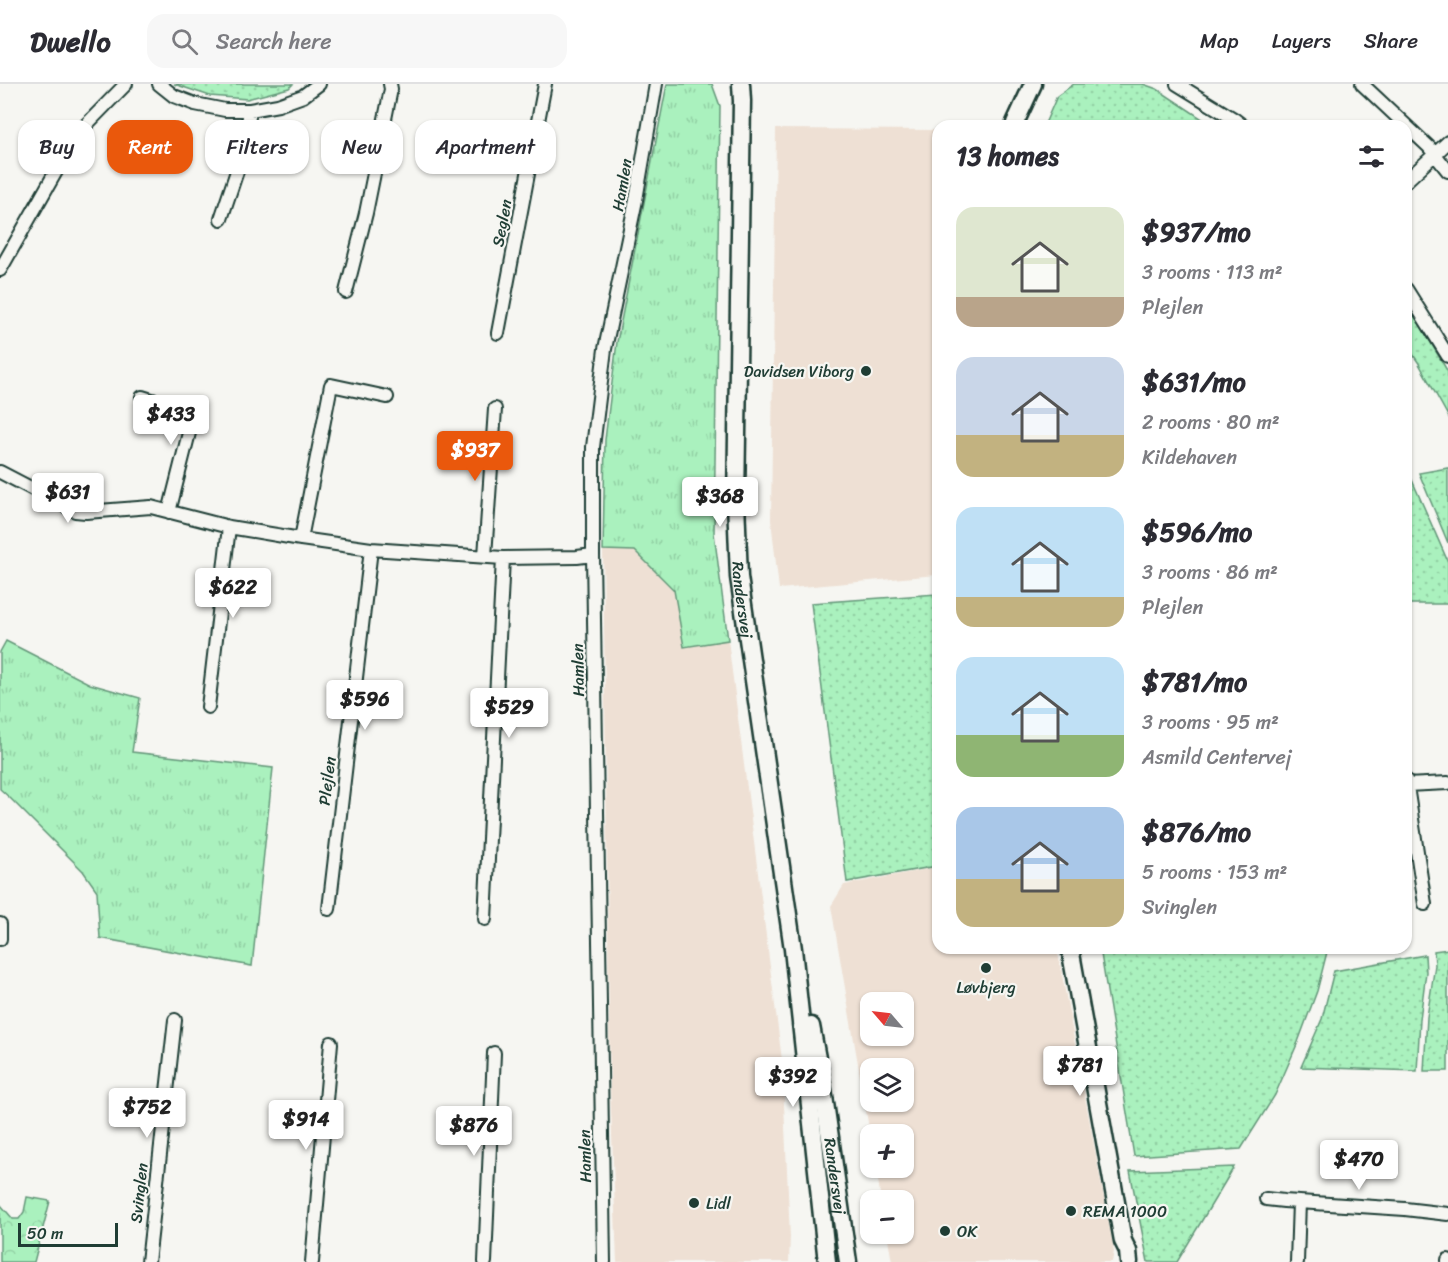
<!DOCTYPE html>
<html lang="en">
<head>
<meta charset="utf-8">
<style>
  body { margin:0; font-family:Sriracha,sans-serif; background:#f7f7f7; color:#2b2b33; height:100vh; display:flex; flex-direction:column; font-size:22px; white-space:nowrap }
  * { box-sizing:border-box; margin:0 }
  p { font-size:20px; color:#7c7c81 }
  .icon { flex:none; width:33px; height:33px; fill:none; stroke:currentColor; stroke-width:2; stroke-linecap:round; stroke-linejoin:round }
  .map { position:relative; flex:1; overflow:hidden }
  .details { position:absolute; left:932px; top:36px; width:480px; height:834px; display:flex; flex-direction:column; background:#fff; border-radius:18px; box-shadow:0 2px 4px #0004 }
  .details>* { flex:none }
  .guide { position:absolute; left:18px; top:36px; width:570px; height:54px; display:flex; gap:12px }
  .needle { width:39px; rotate:298deg }
  .buttons { position:absolute; left:860px; top:908px; display:grid; gap:12px }
  .buttons a { display:grid; place-items:center; width:54px; height:54px; border-radius:12px; background:#fff; box-shadow:0 2px 4px #0004; font-size:30px }
  .scale { position:absolute; left:18px; bottom:15px; width:100px; box-sizing:border-box; padding-left:6px; border:3px solid #1f3d34; border-top:0; font-size:16px; line-height:21px; white-space:nowrap; color:#1f3d34; -webkit-text-stroke:4px #f6f6f2; paint-order:stroke }
  .price { position:absolute; translate:-50% -51px; padding:0 14px; border-radius:6px; background:#fff; color:#222; font-size:20px; line-height:39px; filter:drop-shadow(0 2px 3px #0008) }
  .price::after { content:''; position:absolute; left:50%; top:36px; width:18px; height:14px; margin-left:-9px; background:inherit; clip-path:polygon(0 0,100% 0,50% 100%) }
  .price.selected { background:#ea580c; color:#fff }
  ul { padding:0; list-style:none }
  li { display:flex; align-items:center; gap:18px; height:150px; padding:0 24px }
  li span { display:grid; place-items:center; flex:none; width:168px; height:120px; border-radius:18px; color:#555 }
  li>.icon { margin-inline-start:auto }
  span .icon { width:72px; height:72px; fill:#fffc; stroke-width:1 }
  li b { font-size:26px }
  h2 { display:flex; justify-content:space-between; align-items:center; height:72px; padding:0 24px; font-size:26px }
  .tag { padding:0 21px; border-radius:18px; background:#fff; box-shadow:0 2px 4px #0004; font-size:21px; line-height:54px }
  .tag.selected { background:#ea580c; color:#fff }
  header { display:flex; align-items:center; gap:36px; box-sizing:border-box; height:84px; padding:0 30px; background:#fff; border-bottom:2px solid #e1e1e2 }
  header strong { font-size:28px }
  nav { display:flex; gap:33px; margin-inline-start:auto; font-size:21px }
  .search { width:420px; height:54px; background:#f7f7f7; display:flex; align-items:center; gap:15px; box-sizing:border-box; padding:0 21px; border-radius:18px; color:#7c7c81; font-size:22px }
  .map>svg:first-child { display:block }
  .built { fill:#eee0d4; fill-rule:evenodd }
  .grass { fill:url(#grass-dots); stroke:#649779; stroke-width:1.5 }
  .forest { fill:url(#forest-crowns); stroke:#649779; stroke-width:1.5 }
  .park { fill:url(#park-tufts); stroke:#649779; stroke-width:1.5 }
  .lines { fill:none; stroke-linecap:round; stroke-linejoin:round }
  .minor-casing { stroke:#1f3d34; stroke-width:16 }
  .tertiary-casing { stroke:#1f3d34; stroke-width:21 }
  .minor { stroke:#f6f6f2; stroke-width:12 }
  .tertiary { stroke:#f6f6f2; stroke-width:16 }
  .poi-dot { fill:#1f3d34; stroke:#f6f6f2; stroke-width:2 }
  .labels { text-anchor:middle; dominant-baseline:central; stroke-width:4.5; stroke-linejoin:round; paint-order:stroke }
  .street-label { font-size:16px; fill:#1f3d34; stroke:#f6f6f2 }
  .poi-label { font-size:16px; fill:#1f3d34; stroke:#f6f6f2; text-anchor:start }
</style>
</head>
<body>
<header>
<strong>Dwello</strong>
<div class="search"><svg class="icon" aria-label="search" viewBox="0 0 24 24"><circle cx="10" cy="10" r="6"/><path d="M15 15l6 6"/></svg>Search here</div>
<nav><a>Map</a><a>Layers</a><a>Share</a></nav>
</header>
<div class="map">
<svg width="1448" height="1178" viewBox="0 0 1448 1178">
  <defs>
    <pattern id="grass-dots" width="8" height="8" patternUnits="userSpaceOnUse" patternTransform="scale(1.5)"><rect width="8" height="8" fill="#aaf1be"/><path d="M2 2h.1M6 6h.1" fill="none" stroke="#92d0a4" stroke-width="1.8" stroke-linecap="round"/></pattern>
    <pattern id="forest-crowns" width="20" height="18" patternUnits="userSpaceOnUse" patternTransform="scale(1.5)"><rect width="20" height="18" fill="#aaf1be"/><path d="M2 6a3 3 0 1 1 6 0M12 15a3 3 0 1 1 6 0" fill="none" stroke="#92d0a4"/></pattern>
    <pattern id="park-tufts" width="24" height="20" patternUnits="userSpaceOnUse" patternTransform="scale(1.5)"><rect width="24" height="20" fill="#aaf1be"/><path d="M3 7l-1-3M5 7V3M7 7l1-3M15 17l-1-3M17 17v-4M19 17l1-3" fill="none" stroke="#92d0a4"/></pattern>
  </defs>
  <rect width="100%" height="100%" fill="#f6f6f2"/>
  <filter id="ink" filterUnits="userSpaceOnUse"><feTurbulence type="fractalNoise" baseFrequency=".0167" numOctaves="2"/><feDisplacementMap in="SourceGraphic" scale="12" xChannelSelector="R" yChannelSelector="G"/><feConvolveMatrix kernelMatrix="1 2 1 2 8 2 1 2 1" color-interpolation-filters="sRGB"/></filter>
  <g filter="url(#ink)">
    <path class="built" d="M776,45l161,1v445l-158,14 -8,-69z
      M603,466l32,1 39,39 10,57 44,-7 54,420 8,177 -1,25h-172l-7,-177z
      M937,783l1,81h119l57,303 -2,11h-220l-5,-29h16v-33h-22l-5,-33h27v-33h-33l-39,-228 13,-21zM870,918h33v33h-33zM870,984h33v33h-33z"/>
    <path class="grass" d="M174,0h119l-4,4 -42,11 -37,-3z
      M1074,0h69l14,5 56,37h-169l13,-30z
      M1406,228l8,2 34,58v44l-30,-54 -12,-18z
      M1448,384v75l-29,-70z
      M1412,396l36,82v42h-42v-123z
      M937,510v272l-90,16 -36,-279z
      M1100,864h228l-11,43 -19,51 -23,53 -34,54 -107,7z
      M1448,865v122h-24l3,-54 8,-52 -1,-14z
      M1425,871l1,17 -6,47 -3,52 -116,-4 21,-48 12,-48z
      M1234,1083l-57,95h-29l-18,-91z"/>
    <path class="forest" d="M27,1113l23,4 -16,61h-34v-58l13,15h6l5,-7z"/>
    <path class="park" d="M667,0h45l8,22 -6,427 14,107 -44,7 -10,-57 -39,-39 -32,-1 2,-110 12,-98z
      M6,557l84,43 50,14 -8,54 141,16 -21,198 -152,-28 -3,-47 -14,-20 -73,-73 -10,-9v-137z"/>
    <g class="lines">
      <g class="minor-casing">
        <path id="minor" d="M159,0l15,12 21,8 30,6h25l28,-5 25,-9 16,-12
          M1177,0l57,35 9,7
          M1362,0l67,63 19,24
          M1406,97l42,-39
          M221,135l23,-69 6,-40
          M0,186l67,-118 18,-26 41,-42
          M1406,205l42,67
          M346,208l20,-79 25,-124 -1,-5
          M498,249l47,-249
          M142,313l52,16 -25,99
          M0,388l75,39 11,1 65,-5 78,20 72,12 70,10 132,9 74,-1 16,-2
          M301,455l30,-154 56,12
          M485,472l10,-147
          M208,623l21,-180
          M1406,696l19,124
          M1406,701l42,-2
          M329,825l42,-360
          M485,835l18,-361
          M0,840v15
          M1266,1115l18,2 121,8 43,5
          M148,1178l27,-242
          M312,1178l19,-219
          M485,1178l9,-209
          M604,1178l-11,-707v-108l12,-98 31,-149 20,-116
          M1297,1178l2,-60
          M1448,1178v-2"/>
      </g>
      <g class="tertiary-casing">
        <g id="tertiary">
          <path id="s1" d="M741,0l1,17 -6,401 3,75 54,372 34,313"/>
          <path d="M1015,39l18,-39"/>
          <path d="M1070,864l53,293 5,10 1,11"/>
          <path id="s2" d="M811,942l13,70 24,166"/>
        </g>
      </g>
      <use href="#minor" class="minor"/>
      <use href="#tertiary" class="tertiary"/>
    </g>
  </g>
  <g class="poi-dot">
    <circle cx="866" cy="287" r="6"/>
    <circle cx="986" cy="884" r="6"/>
    <circle cx="694" cy="1119" r="6"/>
    <circle cx="1071" cy="1127" r="6"/>
    <circle cx="945" cy="1147" r="6"/>
  </g>
  <g class="labels">
    <g class="street-label">
      <text transform="translate(622 101) rotate(-80)">Hamlen</text>
      <text transform="translate(502 139) rotate(-79)">Seglen</text>
      <text stroke="none"><textPath href="#s1" startOffset="516">Randersvej</textPath></text>
      <text transform="translate(578 586) rotate(-91)">Hamlen</text>
      <text transform="translate(327 697) rotate(-83)">Plejlen</text>
      <text transform="translate(585 1072) rotate(-91)">Hamlen</text>
      <text stroke="none"><textPath href="#s2" startOffset="152">Randersvej</textPath></text>
      <text transform="translate(139 1109) rotate(-84)">Svinglen</text>
    </g>
    <g class="poi-label">
      <text x="854" y="287" text-anchor="end">Davidsen Viborg</text>
      <text x="986" y="903" text-anchor="middle">Løvbjerg</text>
      <text x="706" y="1119">Lidl</text>
      <text x="1083" y="1127">REMA 1000</text>
      <text x="957" y="1147">OK</text>
    </g>
  </g>
</svg>
<div class="buttons">
<a><svg class="needle" viewBox="-14 -14 28 28"><path d="M0-13l5 13h-10z" fill="#e53935"/><path d="M0 13l5-13h-10z" fill="#7c7c81"/></svg></a>
<a><svg class="icon" aria-label="layers" viewBox="0 0 24 24"><path d="M12 4l9 5-9 5-9-5zM3 14l9 5 9-5"/></svg></a>
<a>+</a>
<a>−</a>
</div>
<div class="scale">50 m</div>
<b class="price" style="left:171px;top:362px">$433</b>
<b class="price selected" style="left:475px;top:398px">$937</b>
<b class="price" style="left:68px;top:440px">$631</b>
<b class="price" style="left:720px;top:444px">$368</b>
<b class="price" style="left:233px;top:535px">$622</b>
<b class="price" style="left:365px;top:647px">$596</b>
<b class="price" style="left:509px;top:655px">$529</b>
<b class="price" style="left:1080px;top:1013px">$781</b>
<b class="price" style="left:793px;top:1024px">$392</b>
<b class="price" style="left:147px;top:1055px">$752</b>
<b class="price" style="left:306px;top:1067px">$914</b>
<b class="price" style="left:474px;top:1073px">$876</b>
<b class="price" style="left:1359px;top:1107px">$470</b>
<div class="guide">
<a class="tag">Buy</a>
<a class="tag selected">Rent</a>
<a class="tag">Filters</a>
<a class="tag">New</a>
<a class="tag">Apartment</a>
</div>
<section class="details">
<h2>13 homes<svg class="icon" aria-label="filters" viewBox="0 0 24 24"><path d="M4 7h16M4 17h16"/><circle cx="9" cy="7" r="2"/><circle cx="15" cy="17" r="2"/></svg></h2>
<ul>
<li><span style="background:linear-gradient(#dfe7d0 75%,#b9a48a 0)"><svg class="icon" aria-label="home" viewBox="0 0 24 24"><path d="M3 11l9-7 9 7M6 9v11h12V9"/></svg></span><div><b>$937/mo</b><p>3 rooms · 113 m²</p><p>Plejlen</p></div></li>
<li><span style="background:linear-gradient(#c9d6e8 65%,#c2b280 0)"><svg class="icon" aria-label="home" viewBox="0 0 24 24"><path d="M3 11l9-7 9 7M6 9v11h12V9"/></svg></span><div><b>$631/mo</b><p>2 rooms · 80 m²</p><p>Kildehaven</p></div></li>
<li><span style="background:linear-gradient(#bfe0f5 75%,#c2b280 0)"><svg class="icon" aria-label="home" viewBox="0 0 24 24"><path d="M3 11l9-7 9 7M6 9v11h12V9"/></svg></span><div><b>$596/mo</b><p>3 rooms · 86 m²</p><p>Plejlen</p></div></li>
<li><span style="background:linear-gradient(#bfe0f5 65%,#8fb573 0)"><svg class="icon" aria-label="home" viewBox="0 0 24 24"><path d="M3 11l9-7 9 7M6 9v11h12V9"/></svg></span><div><b>$781/mo</b><p>3 rooms · 95 m²</p><p>Asmild Centervej</p></div></li>
<li><span style="background:linear-gradient(#a9c7e8 60%,#c2b280 0)"><svg class="icon" aria-label="home" viewBox="0 0 24 24"><path d="M3 11l9-7 9 7M6 9v11h12V9"/></svg></span><div><b>$876/mo</b><p>5 rooms · 153 m²</p><p>Svinglen</p></div></li>
</ul>
</section>
</div>
</body>
</html>
